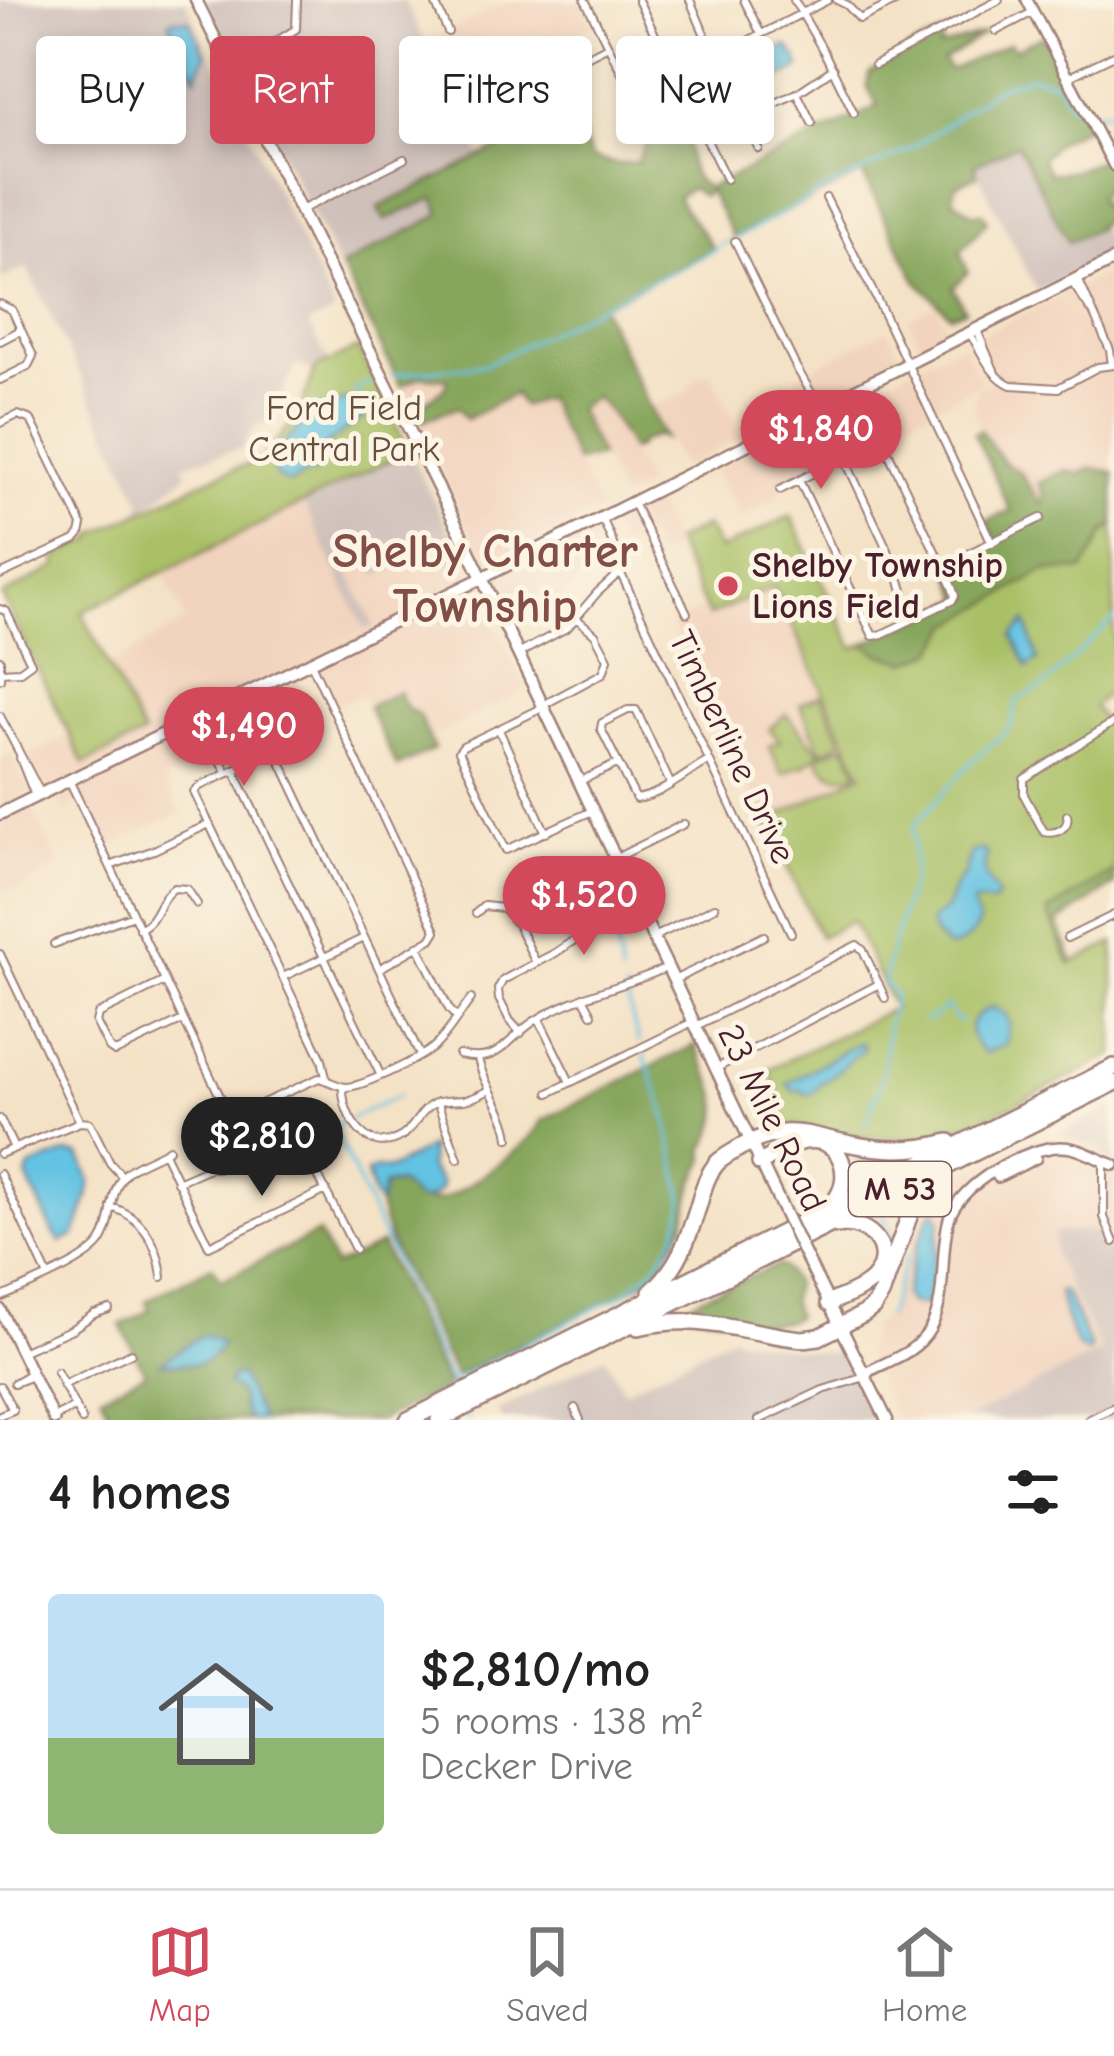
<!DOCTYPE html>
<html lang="en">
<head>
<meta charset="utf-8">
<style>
  body { margin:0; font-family:"Comic Neue",sans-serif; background:#f6f6f6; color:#222; height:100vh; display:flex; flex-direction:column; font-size:45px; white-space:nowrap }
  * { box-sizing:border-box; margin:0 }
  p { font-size:39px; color:#767676 }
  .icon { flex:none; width:66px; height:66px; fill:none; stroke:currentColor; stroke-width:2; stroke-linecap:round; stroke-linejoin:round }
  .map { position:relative; height:1420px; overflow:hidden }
  .panel { display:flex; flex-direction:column; background:#fff; flex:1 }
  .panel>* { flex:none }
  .hud { position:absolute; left:36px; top:36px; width:1044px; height:108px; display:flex; gap:24px }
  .price { position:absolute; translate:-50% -102px; padding:0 27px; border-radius:42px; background:#d1495b; color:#fff; font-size:39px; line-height:78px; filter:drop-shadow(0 3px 6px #0008) }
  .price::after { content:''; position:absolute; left:50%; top:72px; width:36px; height:27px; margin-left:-18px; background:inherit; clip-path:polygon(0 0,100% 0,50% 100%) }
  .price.current { background:#222; color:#fff }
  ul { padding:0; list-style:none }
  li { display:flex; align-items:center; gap:36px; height:300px; padding:0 48px }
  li+li { border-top:3px solid #e0e0e0 }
  li span { display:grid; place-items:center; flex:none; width:336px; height:240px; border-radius:12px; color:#555 }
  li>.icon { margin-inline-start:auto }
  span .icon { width:144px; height:144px; fill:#fffc; stroke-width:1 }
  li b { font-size:51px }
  h2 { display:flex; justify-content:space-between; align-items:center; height:144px; padding:0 48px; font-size:51px }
  .tag { padding:0 42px; border-radius:12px; background:#fff; box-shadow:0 6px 18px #0003; font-size:42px; line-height:108px }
  .tag.current { background:#d1495b; color:#fff }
  .tabs { display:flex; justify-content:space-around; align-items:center; height:168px; border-top:3px solid #e0e0e0; background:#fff; font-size:33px; color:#767676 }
  .tabs a { display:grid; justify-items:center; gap:6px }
  .tabs .current { color:#d1495b }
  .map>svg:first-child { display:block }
  .built { fill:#f2d4be }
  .industrial { fill:#cfc0ba }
  .green { fill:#a9c066; stroke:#7a7048; stroke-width:3 }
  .forest { fill:#86a65b; stroke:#686243; stroke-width:3 }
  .water { fill:#64c3e2; stroke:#577186; stroke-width:3 }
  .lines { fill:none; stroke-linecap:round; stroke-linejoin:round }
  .stream { stroke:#64c3e2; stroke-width:3 }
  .minor-casing { stroke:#9f8078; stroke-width:10 }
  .tertiary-casing { stroke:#9f8078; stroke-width:14 }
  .secondary-casing { stroke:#9f8078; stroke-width:15 }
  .motorway-casing { stroke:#9f8078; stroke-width:20 }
  .minor { stroke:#fff; stroke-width:6 }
  .tertiary { stroke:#fff; stroke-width:9 }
  .secondary { stroke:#fff; stroke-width:10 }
  .motorway { stroke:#fff; stroke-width:15 }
  .secondary-bridge-casing { stroke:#9f8078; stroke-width:15; stroke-linecap:butt }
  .secondary-bridge { stroke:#fff; stroke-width:10 }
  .poi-dot { fill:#d1495b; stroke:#fcf5e5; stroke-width:4.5 }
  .labels { text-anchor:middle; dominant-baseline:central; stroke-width:10; stroke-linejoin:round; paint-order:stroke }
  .shield { fill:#fcf5e5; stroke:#7f5f63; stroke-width:3 }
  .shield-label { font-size:33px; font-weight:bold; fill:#4a1f2b }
  .park-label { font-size:36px; fill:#664f3d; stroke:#fcf5e5 }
  .poi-label { font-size:36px; font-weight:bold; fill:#4a1f2b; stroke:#fcf5e5; text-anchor:start }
  .street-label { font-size:36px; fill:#4a1f2b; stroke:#fcf5e5 }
  .district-label { font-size:48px; font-weight:bold; fill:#834e45; stroke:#fcf5e5 }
</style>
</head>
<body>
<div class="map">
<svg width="1114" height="1420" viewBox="0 0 1114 1420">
  <rect width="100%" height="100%" fill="#fcf5e5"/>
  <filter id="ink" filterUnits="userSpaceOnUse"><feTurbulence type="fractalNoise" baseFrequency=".00833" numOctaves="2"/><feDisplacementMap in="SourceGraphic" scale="24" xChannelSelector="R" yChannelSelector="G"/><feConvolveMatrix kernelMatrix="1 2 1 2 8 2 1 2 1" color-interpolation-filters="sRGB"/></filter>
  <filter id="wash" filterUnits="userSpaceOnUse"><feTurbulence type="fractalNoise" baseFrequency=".004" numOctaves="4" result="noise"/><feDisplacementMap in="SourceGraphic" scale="48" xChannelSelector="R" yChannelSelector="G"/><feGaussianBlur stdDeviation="2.7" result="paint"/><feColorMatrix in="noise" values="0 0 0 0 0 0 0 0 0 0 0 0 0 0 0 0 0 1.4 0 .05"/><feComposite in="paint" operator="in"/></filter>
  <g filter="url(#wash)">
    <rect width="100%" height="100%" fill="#f4e2c6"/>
    <path class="built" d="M511,0h71l13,25 -143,72 -27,-54z
      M1114,269v66l-3,2 3,7v103l-4,12 4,12 -23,-3 -13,6 -13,-4 -25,13 4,13 -1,10 -23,-34 -16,-9 -24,-33 -7,-22 4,-21 17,-3 -26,-42z
      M935,305l14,28 -27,14 -14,-28z
      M888,329l13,29 -115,57 -10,-20 22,-12 -2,-7z
      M963,346l19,36 -98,51 -6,-8 -42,21 4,10 -62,30 4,10 -42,21 -26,-49 226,-115z
      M450,372l9,32 56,-10 8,15 22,-10 54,111 -113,56 -89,-188z
      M710,372l33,64 -61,32 -30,-61 35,-16 7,-11z
      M602,396l45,89 -25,14 -44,-91z
      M653,500l24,48 -19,9 -11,-20 -27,12 -10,-27z
      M303,503l62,127 8,-5 -33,-69 22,-10 76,1 9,18 16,-7 63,132 -96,48 -12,-24 -12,-6 -8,-15 -30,14 -7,-13 -29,14 -19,-38 -17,7 14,28 -86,45 -14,-30 -13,6 15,32 -47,21 16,34 -76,37 -22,-48 -20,8 -7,-13 -7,3 -22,-43 43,-21 14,27 58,-28 -34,-68 78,-46 -24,-49z
      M602,525l10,28 -22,11 -21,25 -12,19 -19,11 -13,-25 -21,10 -13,-23z
      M774,586l88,189 -96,47 -95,-198 34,-17 5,9z
      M11,754l19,38 -30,15v-48z
      M32,808l28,59 -50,25 -3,-5 -7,3v-66z
      M1059,1135l41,12 9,25 4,51 -13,7 -46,4v23l47,94 -137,69h-66l-34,-66 9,-29 14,-9 20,-61 28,-59 24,-20 75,-40z"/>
    <path class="industrial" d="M0,0h185l150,312 -26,12 20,38 -15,10 -17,-8 -30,59 -12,3 -13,22 -58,16 3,10 -48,39 2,-13 -114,-233 -27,13z
      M205,0h199l76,155 -101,53 7,11 49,-21 6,17 -103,51z
      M1016,144l48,96 34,-16 15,29 -76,38 -63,-125z
      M409,451l54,107 -16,8 -9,-19 -61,29 -15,-30 -21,10 33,70 -9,4 -62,-127z
      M1114,1107v118l-5,-53 -9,-25 -41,-12z
      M1100,1230l14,29v161h-149l136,-69 -47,-94v-24z
      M731,1336l59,12 54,6 34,66h-376l-4,-9 107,-55 19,35z"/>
    <path class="green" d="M358,348l51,103 -327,161 61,123 -59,29 -82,-168 56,-30 -3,-8 37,-18 3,-6 120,-58 46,-16 38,-46 16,-45z
      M791,516l63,132 10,-4 15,9 55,-1 18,-28 92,-53 39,-1 22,-38 9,-7v160l-20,22 17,24 3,-1v141l-66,41 22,52 44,-21v112c-62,30 -146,81 -215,83 -38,1 -75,-7 -111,-13l-19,-56 125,-61 -42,-87 -32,16 -54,-115 96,-48 -88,-187 -65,29 -35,-74 32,-16 14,24z
      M821,695l21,46 -20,11 -22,-48z
      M786,714l34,38 -2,4 27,-11 13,27c-19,10 -33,2 -42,-16l-13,11 -2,-2 -17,9 -3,-2 -12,-26 11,-5 -11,-12z"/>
    <path class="forest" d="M944,33l-4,15 45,-15 -42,28 7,9 60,-27 4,6 28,-13 46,89 -30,17 -17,16 9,16 26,-4 28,-12 9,19 -15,21 12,21 -13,6 1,3 -30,14 -51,-98 -42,21 2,10 -22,11 -2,13 20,15 10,-1 4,8 -27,31 8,20 -15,16 12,22 -15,5 -33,-34 -55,-108 -128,65 -26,-48 -5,6 -12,-8 -14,9c10,20 26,32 36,53l-112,56 64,134 -7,-5 -18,7 -2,5 -7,3 -21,-37 -15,-16 -18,12 23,47 -24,6 -30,-64 -23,8 -9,-12 -48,25 -8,-12 -35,13 -5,-12 28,-21 2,-8 -27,-3 -20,10 -60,-119 100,-53 -7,-16 -49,22 -7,-12 203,-101 4,31 6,20 27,6 19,-2 11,-24 -4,-27 25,-16c6,12 16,26 18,39 3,22 -3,42 21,54l170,-82 -11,-20 2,-12 39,-24z
      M980,430l24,33 16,9 22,33 2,-9 -5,-13 26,-13 13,4 13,-6 23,4v53l-9,7 -22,38 -39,1 -92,53 -18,28 -27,10 -28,-9 -15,-9 98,-45 -13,-31 48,-24 -11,-23 25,-10 -37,-78z
      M398,692l8,16 12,6 16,35 -37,18 -29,-60z
      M1114,871v14l-56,38 16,39 -4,2 -22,-52z
      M695,1045c18,41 38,62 9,104l2,10 -12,23 -10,42 -27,50 -32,19 -170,83 -65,-133 -11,-38 5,-19 15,-3 18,17c9,0 20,2 28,-2 21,-9 90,-56 96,-77z
      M318,1233l17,33 46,-22 67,143 -68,33h-267l-12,-25 44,-22 -24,-48 29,-15 -4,-9 66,-35 9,14z
      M778,1265l5,2 11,16 -3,17 5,16 -9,5 -21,3 -82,-13v-4l23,-13z"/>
    <path class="water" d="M174,19l15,1 17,35 -10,21 -27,-54z
      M787,46l10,12 3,10 -78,40 -4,-1 -8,-13 1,-9z
      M342,401l20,4 2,12 -38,28 -12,28 -8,1 -15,9c-12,-2 -19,-10 -20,-22l31,-38c5,-19 26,-13 40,-22z
      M1026,622l12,38 -10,7 -15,-31z
      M976,850h7l4,4c-6,19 0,27 11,42l-5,7 -18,-1 -2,4 6,16c-4,13 -18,25 -31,26 -5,-5 -18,-15 -17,-24 1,-10 9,-8 14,-14 10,-13 5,-24 19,-34l6,-22z
      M993,1007l13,8 3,9 -3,21 -22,8c-19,-19 -20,-34 9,-46z
      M858,1043l5,2v5c-13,7 -32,30 -43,33l-5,8 -8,3 -7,-4 -7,1 -6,-7z
      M430,1147l-1,21 12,15 -1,8 -14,9h-9l-18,-17 -15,2 -5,20 -6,-10 -6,-22 8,-4h15z
      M67,1153l13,2 11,25 -3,17 -13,38 -14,7 -7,-8 -27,-57 3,-10z
      M936,1210l4,9 -10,78 -5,8 -15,-1 -6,-8 12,-48 15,-35z
      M1062,1291l4,3 25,54 -4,4c-3,-1 -6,-2 -8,-4 -6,-7 -19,-45 -20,-56z
      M200,1336l10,1 12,7c-17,28 -32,19 -61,19z
      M239,1375l23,45h-13c-13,-17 0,-24 -22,-36l6,-8z"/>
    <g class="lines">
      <path class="stream" d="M1092,112h22
        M736,238l85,-46 93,-45 84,-60 34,-11 26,7 7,16 16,13
        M392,375l95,-11 150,-77 48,-21 45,-26
        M354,407l3,-3 -1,-15 18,-6
        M1020,699l24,-13 70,-67
        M615,929l6,46
        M889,958l25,-85v-47l58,-65 38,-33 7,-28
        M625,991l14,51
        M924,1020h6l18,-14 5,11 8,5
        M352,1118l47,-23
        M348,1120l-15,7 120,261
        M866,1123l7,-18 -2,-5 5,-2 7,-26 5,-48 7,-29 -11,-12 4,-22
        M856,1153l-1,4 11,26
        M880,1210l14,28
        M887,1317l20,-62
        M451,1381l174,-88 29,-25 13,-18 10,-19 7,-29 -19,-91 -21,-56
        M466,1415l2,5"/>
    </g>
  </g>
  <g filter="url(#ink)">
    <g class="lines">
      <g class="minor-casing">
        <path id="minor" d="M440,0l-4,5 12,27
          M585,0l52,103 3,3 37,-29 151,-77
          M638,0l88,179
          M690,0l24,57
          M744,0l17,34
          M794,0l30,52 30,61
          M837,0l10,5 13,14 39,-19
          M996,31l37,-19
          M272,44l24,-15 1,-29
          M875,65l124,-65
          M1067,78l47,-23
          M797,93l15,30
          M250,108l52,-27 20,-20 36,-19
          M744,119l15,30
          M704,133l24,-7 69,-33 36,-24
          M498,134l-13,-26 123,-62
          M826,198l54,108 112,237
          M301,210l103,-51
          M735,241l60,124 29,50 73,155 9,31 10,16
          M1078,279l32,71 2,15
          M1071,281l19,28
          M0,304l12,6 21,46 -5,10 -28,14
          M976,328l18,42
          M970,334c13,19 19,41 41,51l47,3 40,-21 16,-2
          M0,341l21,-11
          M0,423l18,-8 13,5 51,105 -2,9 -5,6 -75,35
          M799,480l74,156 7,-1 73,-35 2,-4 -3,-9 -72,-152 -7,-2 -33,17
          M780,490l64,-33
          M634,505l53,108
          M603,520l9,21 10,35 169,357
          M943,566l98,-48
          M0,609l6,2 25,52 -11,8 -20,1
          M577,619l18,15 13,25 -5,14 -56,30 -9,7 -75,36 -4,5 47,99 86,-39
          M518,654l50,-27 29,-34 23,-21
          M0,660v19
          M311,663l125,268 -5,8 -52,30
          M0,716l41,78
          M199,717l28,56
          M499,730l47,103
          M20,758l15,38
          M234,770l146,304
          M69,780l170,356
          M578,782l39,-18
          M671,785l-35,-75h-8l-26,13 -1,6 35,70c27,-4 49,-26 73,-38
          M1067,815c3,13 -11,20 -23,17l-20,-37v-16l90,-57
          M618,857l66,-33
          M110,866l44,-16 55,-26
          M476,913l8,-7 19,2 15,17 18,38
          M139,929c20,-9 18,-30 35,-41l13,1 10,15
          M654,937l61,-30
          M1067,938l47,-23
          M54,944l79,-29
          M418,946l31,63 6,7
          M0,954l80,168 10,1 20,40 13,14
          M283,977l81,-39
          M676,979l88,-43
          M165,981l-67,33 -2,8 13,26 6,4 68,-32
          M583,997l9,17
          M539,1019l31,63
          M698,1025l159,-80 6,5 22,48
          M521,1033l-11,-12 -11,-22 -1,-10 5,-9 52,-27 24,-16 59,-29
          M459,1055c41,10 46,-14 74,-33 41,-27 89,-34 133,-54
          M478,1058c5,28 28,52 31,80
          M715,1069l164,-85
          M326,1078l-4,-19 -128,-267 6,-6 72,-33 5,1 143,301
          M343,1087c-1,30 25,70 59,49 14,-9 17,-26 33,-33 10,-3 19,-2 29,-3 9,-1 17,-6 26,-10
          M549,1093l144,-71
          M437,1102l21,57
          M263,1103l56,-25c9,2 17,8 27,9 17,0 75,-29 89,-41 14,-13 24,-32 36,-47
          M0,1119l14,29
          M164,1153l45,93 117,-56
          M0,1154l80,-32
          M1104,1163v54l10,25
          M0,1174l47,100
          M177,1182l32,-14 44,-2 48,-24 54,107
          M111,1207c31,9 48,38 51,70
          M0,1298c25,-12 84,-34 100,-55 15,-21 7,-52 27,-71 11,-10 29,-14 42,-23
          M21,1352l51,-23 22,-15 15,-5
          M57,1372l25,48
          M31,1373l-17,10 18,-7
          M63,1385l68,-32
          M0,1386l13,24 -13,5
          M575,1408l5,12
          M53,1418l22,-11
          M759,1420l64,-30 42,-13
          M1088,1420l26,-13"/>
      </g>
      <g class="tertiary-casing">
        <path id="tertiary" d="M1027,0l87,166
          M998,1177l38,-19
          M0,1309l54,111
          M865,1377l4,-6c22,-11 48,-19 61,-42 18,-32 9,-75 19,-110 10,-35 78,-73 113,-72 17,0 35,12 52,18"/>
      </g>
      <g class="secondary-casing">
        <path id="secondary" d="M196,0l266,536 326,684
          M0,814l482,-236 632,-318
          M802,1249l85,171"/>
      </g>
      <g class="motorway-casing">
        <path id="motorway" d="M760,1163c14,-7 29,-19 45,-22 37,-6 50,37 28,62
          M651,1292c28,-25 37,-53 48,-88 4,-15 8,-30 19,-42 7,-6 15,-10 23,-15 49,-26 67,-10 116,-2 31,6 62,5 92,-3
          M829,1303c13,-6 32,-12 43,-23 26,-27 -2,-61 -35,-55
          M638,1327c65,-15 104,6 165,12l16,-2 45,-23 9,-7 8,-12 29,-81 14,-23 17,-15
          M408,1420l706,-353
          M439,1420l675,-337"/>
      </g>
      <use href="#minor" class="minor"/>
      <use href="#tertiary" class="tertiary"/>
      <use href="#secondary" class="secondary"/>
      <use href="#motorway" class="motorway"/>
      <g class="secondary-bridge-casing">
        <path id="secondary-bridge" d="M788,1220l14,29"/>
      </g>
      <use href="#secondary-bridge" class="secondary-bridge"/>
    </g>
  </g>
  <circle class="poi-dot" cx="728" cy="586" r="12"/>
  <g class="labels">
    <rect class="shield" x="849" y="1162" width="102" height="54" rx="9"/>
    <g class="shield-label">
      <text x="900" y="1189">M 53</text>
    </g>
    <g class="park-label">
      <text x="344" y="408">Ford Field<tspan x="344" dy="41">Central Park</tspan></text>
    </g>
    <g class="poi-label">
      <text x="752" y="565">Shelby Township<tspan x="752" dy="41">Lions Field</tspan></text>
    </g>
    <g class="street-label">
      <text transform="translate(732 747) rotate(65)">Timberline Drive</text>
      <text transform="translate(772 1118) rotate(64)">23 Mile Road</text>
    </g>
    <g class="district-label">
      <text x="485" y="551">Shelby Charter<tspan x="485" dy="55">Township</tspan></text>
    </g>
  </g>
</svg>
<b class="price" style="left:821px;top:492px">$1,840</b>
<b class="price" style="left:244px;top:789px">$1,490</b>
<b class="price" style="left:584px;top:958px">$1,520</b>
<b class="price current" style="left:262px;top:1199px">$2,810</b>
<div class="hud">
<a class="tag">Buy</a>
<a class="tag current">Rent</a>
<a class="tag">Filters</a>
<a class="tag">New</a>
</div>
</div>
<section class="panel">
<h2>4 homes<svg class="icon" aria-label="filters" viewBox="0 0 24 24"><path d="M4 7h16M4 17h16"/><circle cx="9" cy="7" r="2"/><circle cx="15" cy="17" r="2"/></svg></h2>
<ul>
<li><span style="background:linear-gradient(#bfe0f5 60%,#8fb573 0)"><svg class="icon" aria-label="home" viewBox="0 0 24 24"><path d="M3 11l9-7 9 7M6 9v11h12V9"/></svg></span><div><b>$2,810/mo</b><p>5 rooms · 138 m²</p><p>Decker Drive</p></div></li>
</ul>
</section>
<nav class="tabs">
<a class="current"><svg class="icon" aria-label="map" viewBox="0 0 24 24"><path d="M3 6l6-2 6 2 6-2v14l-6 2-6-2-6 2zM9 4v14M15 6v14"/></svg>Map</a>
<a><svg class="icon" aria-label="saved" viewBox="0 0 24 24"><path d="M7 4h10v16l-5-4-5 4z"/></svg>Saved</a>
<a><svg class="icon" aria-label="home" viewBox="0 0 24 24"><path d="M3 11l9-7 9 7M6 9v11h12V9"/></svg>Home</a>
</nav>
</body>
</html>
